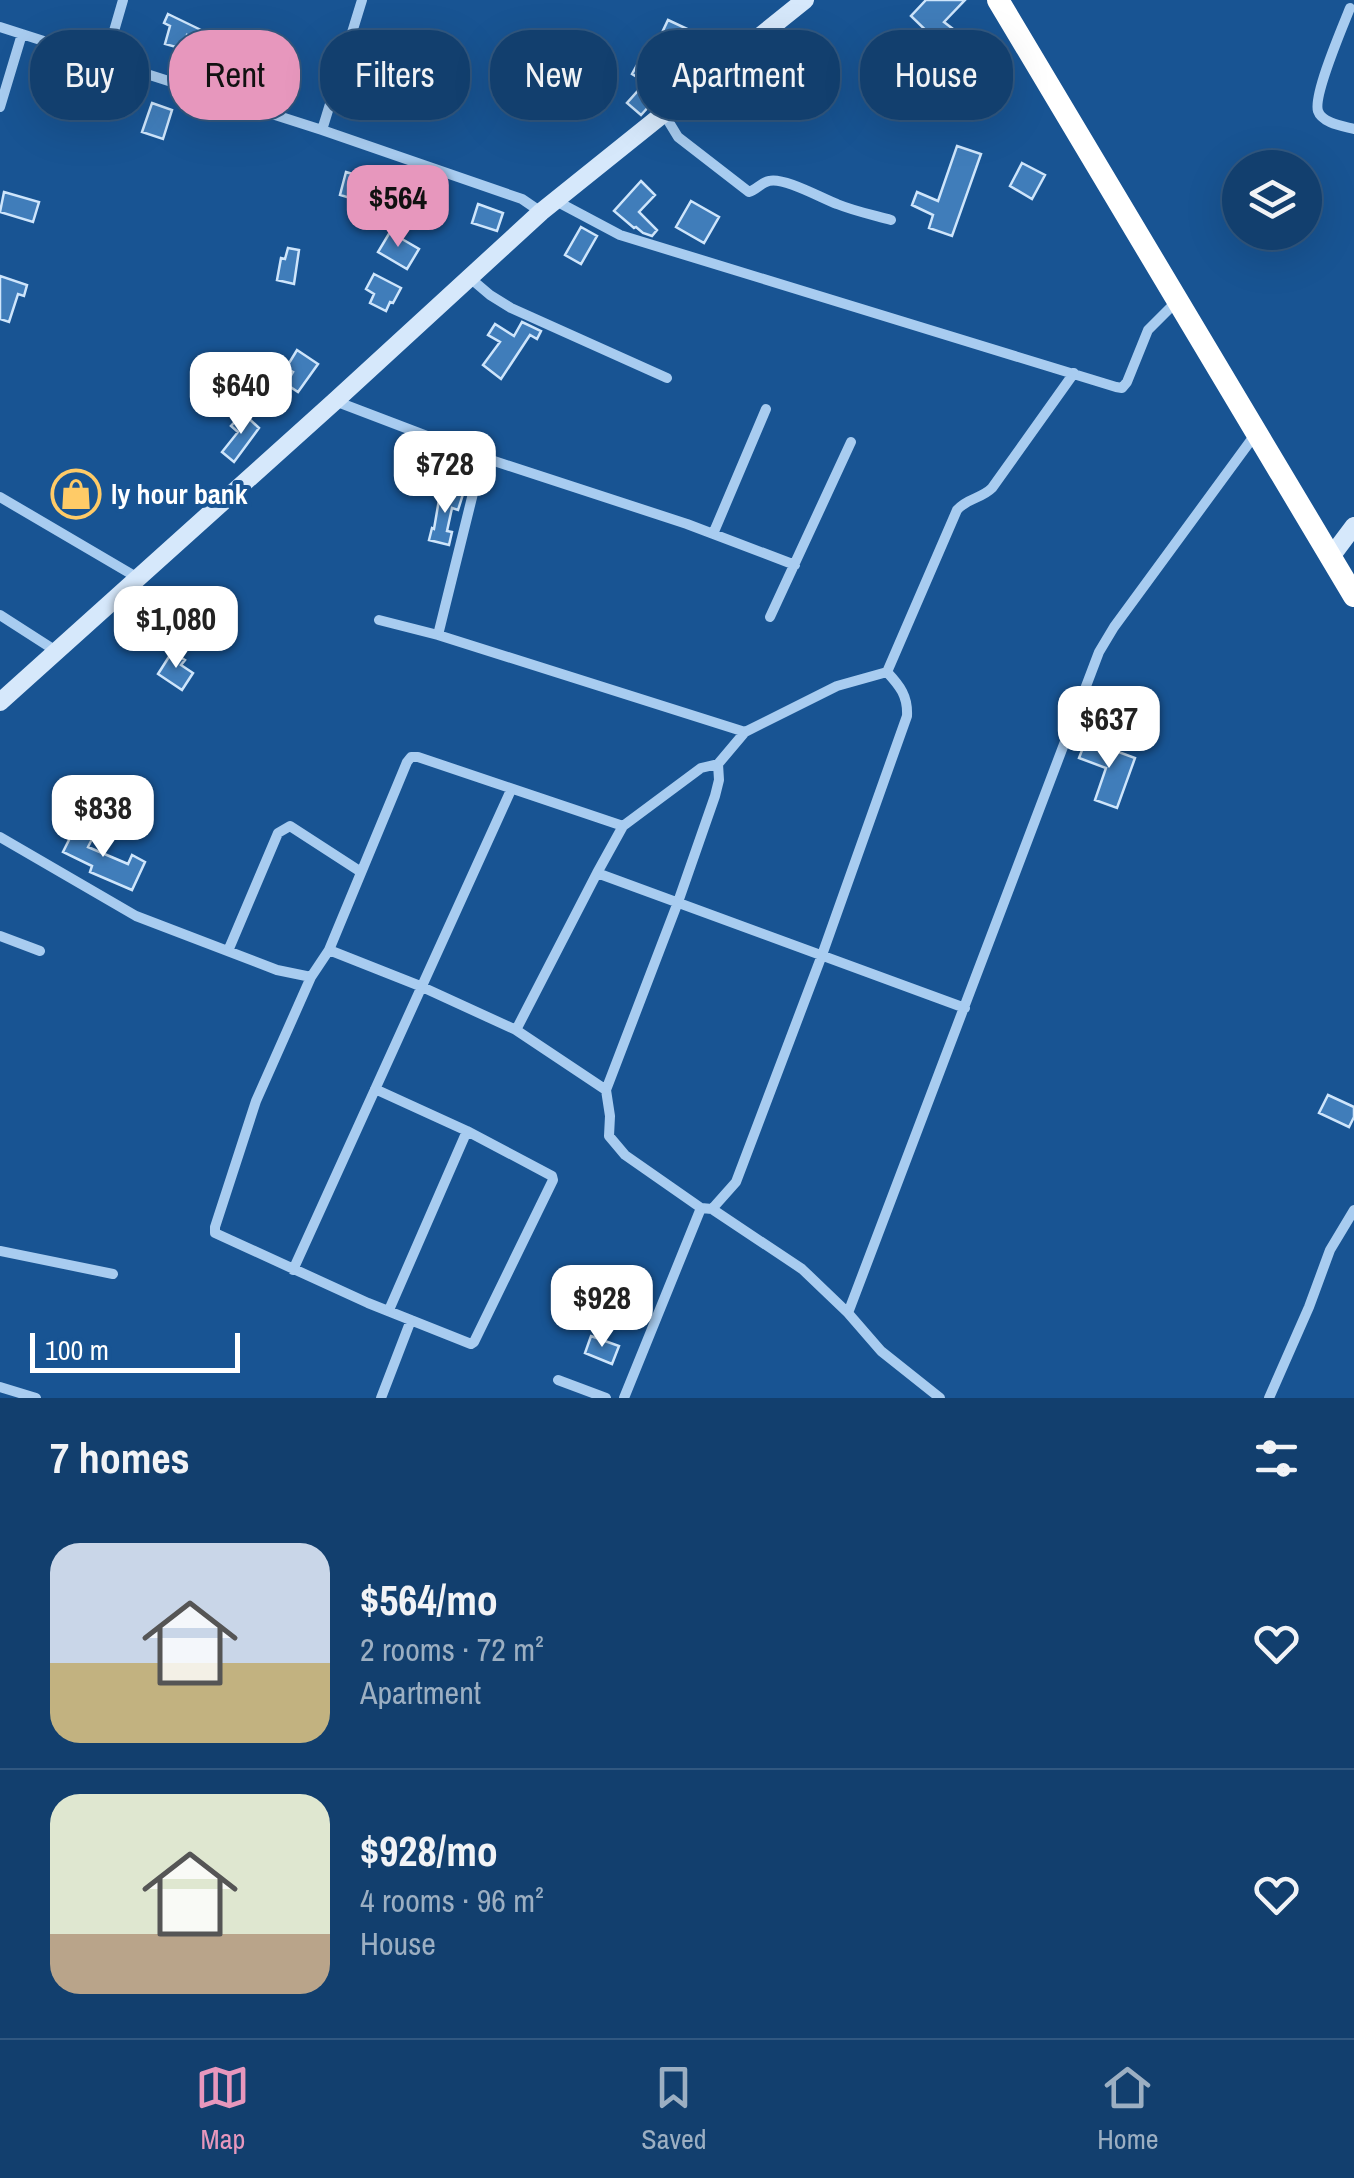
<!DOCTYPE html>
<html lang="en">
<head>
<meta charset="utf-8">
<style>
  body { margin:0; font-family:"Archivo Narrow",sans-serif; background:#1b4673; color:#f1f3f6; height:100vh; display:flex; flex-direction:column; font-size:38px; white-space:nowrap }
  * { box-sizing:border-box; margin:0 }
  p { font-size:32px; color:#9cafc2 }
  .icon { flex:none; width:55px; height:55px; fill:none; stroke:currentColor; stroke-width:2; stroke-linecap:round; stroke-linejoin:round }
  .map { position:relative; height:1398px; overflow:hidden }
  .details { display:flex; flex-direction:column; background:#123f6e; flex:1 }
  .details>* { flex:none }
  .banner { position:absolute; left:30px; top:30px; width:1295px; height:90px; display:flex; gap:20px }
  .tools { position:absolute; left:1222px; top:150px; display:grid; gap:20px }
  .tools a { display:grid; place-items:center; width:100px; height:100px; border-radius:50%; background:#123f6e; box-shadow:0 10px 40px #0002,0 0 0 2px #315881; font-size:50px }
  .scale { position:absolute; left:30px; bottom:25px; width:210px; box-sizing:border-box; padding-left:10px; border:5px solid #fff; border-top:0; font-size:28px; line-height:35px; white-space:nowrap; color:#fff; -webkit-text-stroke:8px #185493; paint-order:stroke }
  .price { position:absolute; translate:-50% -85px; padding:0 22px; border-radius:20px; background:#fff; color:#222; font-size:32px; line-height:65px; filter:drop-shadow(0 2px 5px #0008) }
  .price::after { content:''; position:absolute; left:50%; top:60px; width:30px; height:22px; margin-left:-15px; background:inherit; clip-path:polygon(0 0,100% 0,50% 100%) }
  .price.current { background:#e797bd; color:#111 }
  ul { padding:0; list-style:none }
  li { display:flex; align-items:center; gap:30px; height:250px; padding:0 50px }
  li+li { border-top:2px solid #315881 }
  li span { display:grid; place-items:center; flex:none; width:280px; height:200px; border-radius:30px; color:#555 }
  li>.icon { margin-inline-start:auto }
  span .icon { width:120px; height:120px; fill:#fffc; stroke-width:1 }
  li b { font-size:42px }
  h2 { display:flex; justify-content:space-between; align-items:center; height:120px; padding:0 50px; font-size:42px }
  .tag { padding:0 35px; border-radius:40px; background:#123f6e; box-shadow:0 10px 40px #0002,0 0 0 2px #315881; font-size:35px; line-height:90px }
  .tag.current { background:#e797bd; color:#111 }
  .dock { display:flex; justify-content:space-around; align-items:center; height:140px; border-top:2px solid #315881; background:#123f6e; font-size:28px; color:#9cafc2 }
  .dock a { display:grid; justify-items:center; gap:5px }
  .dock .current { color:#e797bd }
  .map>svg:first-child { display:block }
  .building { fill:#407dba; stroke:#cee5fb; stroke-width:2.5 }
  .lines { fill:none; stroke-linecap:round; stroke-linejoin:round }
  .street { stroke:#a8ccf0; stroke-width:10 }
  .secondary { stroke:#d6e8fb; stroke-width:18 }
  .highway { stroke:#fff; stroke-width:22 }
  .labels { text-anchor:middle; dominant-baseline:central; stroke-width:8; stroke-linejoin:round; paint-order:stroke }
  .poi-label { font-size:28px; font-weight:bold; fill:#fff; stroke:#185493; text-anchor:start }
</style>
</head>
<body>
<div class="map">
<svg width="1354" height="1398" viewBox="0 0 1354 1398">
  <rect width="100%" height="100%" fill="#185493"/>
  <path class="building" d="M926,0h39l-21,22 43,33 -7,10 13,10 -15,20 -25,-16 3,-5 -26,-20 9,-11 -28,-27z
    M168,14l33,16 -4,9 -10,-4 -4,14 -18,-5 5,-18 -6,-3z
    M668,20l26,12 -8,17 -26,-12z
    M642,56l25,14 -18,33 2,1 -10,11 -14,-12 16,-18 -3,-2 2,-3 -10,-6z
    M152,103l20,7 -9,29 -21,-7z
    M957,146l24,8 -29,82 -23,-8 4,-13 -21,-10 5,-13 21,9z
    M1022,163l23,12 -13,24 -22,-13z
    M346,172l24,7 -5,19 -6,-2 -2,4 -17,-5z
    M641,181l14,14 -16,17 18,18 -5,6 -9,-3 -7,-6 -2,1 -20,-17z
    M4,192l35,10 -6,20 -33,-10z
    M691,201l28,16 -15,26 -28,-16z
    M478,204l25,9 -6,18 -25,-8z
    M581,227l16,9 -16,28 -16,-9z
    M390,232l29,17 -12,20 -29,-17z
    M288,248l11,2 -5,34 -17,-4 4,-22 4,1z
    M374,274l27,14 -8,15 -3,-1 -4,9 -16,-8 4,-9 -8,-5z
    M0,276l27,9 -3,11 -6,-2 -9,28 -9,-3z
    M522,322l19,9 -4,8 -7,-4 -29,44 -18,-14 17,-23 -12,-7 7,-11 19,12z
    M297,350l21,14 -20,28 -12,-8 7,-12 -7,-4z
    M243,413l16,15 -25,34 -12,-10 16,-20 -7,-6z
    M441,488l22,6 -5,16 -6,-2 -5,23 5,1 -3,13 -20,-5 3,-12 2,1z
    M172,652l13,8 -4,5 12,8 -11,17 -24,-16z
    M1086,740l49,18 -18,50 -22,-8 11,-32 -27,-10z
    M77,824l18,9 -7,14 40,17 4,-9 13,7 -13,28 -42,-18 2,-6 -29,-14z
    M1328,1095l26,12v10l-5,10 -30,-14z
    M591,1336l28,10 -7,18 -27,-11z"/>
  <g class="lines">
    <path class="street" d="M1350,8c-7,18 -37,87 -32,103 4,12 25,15 36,18
      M0,27l322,103 200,69 19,13
      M105,62l18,-62
      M0,107l22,-73
      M664,114l14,23 71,55c7,-2 13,-10 20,-11 15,-4 52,17 68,23 17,7 36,11 54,16
      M322,130l40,-130
      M556,201l64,34 496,152 6,1 5,-6 21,-52 29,-29
      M470,278l20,17 21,13 156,70
      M335,401l147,56 205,67 108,41
      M0,497l138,81
      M713,534l53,-125
      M0,615l56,36
      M770,617l81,-175
      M379,620l59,15 307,97
      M438,635l44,-178
      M887,672l70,-162c10,-12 24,-11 35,-22l82,-115
      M0,837l136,79 141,54 34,7 18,-27 91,36 96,44 90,60 4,26 -1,20 16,19 76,53 11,1 24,-27 86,-227 85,-239c1,-20 -7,-30 -20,-44l-50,14 -92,46 -27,32 -17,4 -78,58 -26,47 -81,157
      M597,873l368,135
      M0,936l40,15
      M329,950l78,-188 4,-5h7l205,69
      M228,951l50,-118 12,-7 71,46
      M311,977l-55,124 -41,126v6l153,70 103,41 3,-2 79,-162 -1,-4 -85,-45 -92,-42
      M606,1090l72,-188 37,-106 4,-16 -1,-16
      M712,1209l90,60 46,44 33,38 59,47
      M0,1251l113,23
      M293,1270l218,-480
      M389,1310l78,-179
      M848,1313l251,-661 15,-25 143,-195
      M558,1380l48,18
      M0,1387l36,11
      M381,1398l30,-78
      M624,1398l77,-190
      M1269,1398l40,-91 21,-57 24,-40"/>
    <path class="secondary" d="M1330,558l24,-32
      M0,702l335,-301 206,-189 264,-212"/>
    <path class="highway" d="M998,0l356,596"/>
  </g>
  <defs>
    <g id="shop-ring" transform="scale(2.5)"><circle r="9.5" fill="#185493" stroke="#ffcb67" stroke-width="1.5"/><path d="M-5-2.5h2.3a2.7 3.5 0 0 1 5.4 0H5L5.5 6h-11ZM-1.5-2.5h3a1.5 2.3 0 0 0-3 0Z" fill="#ffcb67"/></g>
  </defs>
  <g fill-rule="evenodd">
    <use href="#shop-ring" x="76" y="494"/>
  </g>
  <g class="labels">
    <g class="poi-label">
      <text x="111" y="494">ly hour bank</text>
    </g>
  </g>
</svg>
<div class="tools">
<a><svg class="icon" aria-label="layers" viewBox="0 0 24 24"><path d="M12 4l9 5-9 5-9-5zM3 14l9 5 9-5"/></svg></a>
</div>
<div class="scale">100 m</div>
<b class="price current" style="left:398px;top:250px">$564</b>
<b class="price" style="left:241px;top:437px">$640</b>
<b class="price" style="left:445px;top:516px">$728</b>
<b class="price" style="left:176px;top:671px">$1,080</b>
<b class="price" style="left:1109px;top:771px">$637</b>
<b class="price" style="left:103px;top:860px">$838</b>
<b class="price" style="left:602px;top:1350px">$928</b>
<div class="banner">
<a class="tag">Buy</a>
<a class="tag current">Rent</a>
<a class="tag">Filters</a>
<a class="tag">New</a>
<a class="tag">Apartment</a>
<a class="tag">House</a>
</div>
</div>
<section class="details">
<h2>7 homes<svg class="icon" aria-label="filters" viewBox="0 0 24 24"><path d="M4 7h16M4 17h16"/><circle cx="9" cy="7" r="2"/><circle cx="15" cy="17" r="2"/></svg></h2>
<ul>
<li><span style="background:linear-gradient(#c9d6e8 60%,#c2b280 0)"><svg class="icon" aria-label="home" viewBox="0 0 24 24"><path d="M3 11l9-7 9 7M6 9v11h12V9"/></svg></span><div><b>$564/mo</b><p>2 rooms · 72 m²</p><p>Apartment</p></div><svg class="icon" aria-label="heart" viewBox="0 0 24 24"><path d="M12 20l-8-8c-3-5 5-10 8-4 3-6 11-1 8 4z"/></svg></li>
<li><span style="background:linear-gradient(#dfe7d0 70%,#b9a48a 0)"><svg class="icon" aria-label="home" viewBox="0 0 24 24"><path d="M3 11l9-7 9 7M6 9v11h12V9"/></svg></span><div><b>$928/mo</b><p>4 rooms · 96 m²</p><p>House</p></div><svg class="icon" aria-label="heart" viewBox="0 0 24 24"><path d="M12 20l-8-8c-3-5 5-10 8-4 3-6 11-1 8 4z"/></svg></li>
</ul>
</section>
<nav class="dock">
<a class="current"><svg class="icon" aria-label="map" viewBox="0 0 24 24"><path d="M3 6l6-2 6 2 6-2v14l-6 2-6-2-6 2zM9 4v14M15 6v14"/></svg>Map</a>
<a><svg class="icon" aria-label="saved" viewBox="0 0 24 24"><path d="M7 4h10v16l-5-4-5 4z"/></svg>Saved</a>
<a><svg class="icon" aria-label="home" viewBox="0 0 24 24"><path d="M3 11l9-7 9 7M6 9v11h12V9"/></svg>Home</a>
</nav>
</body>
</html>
